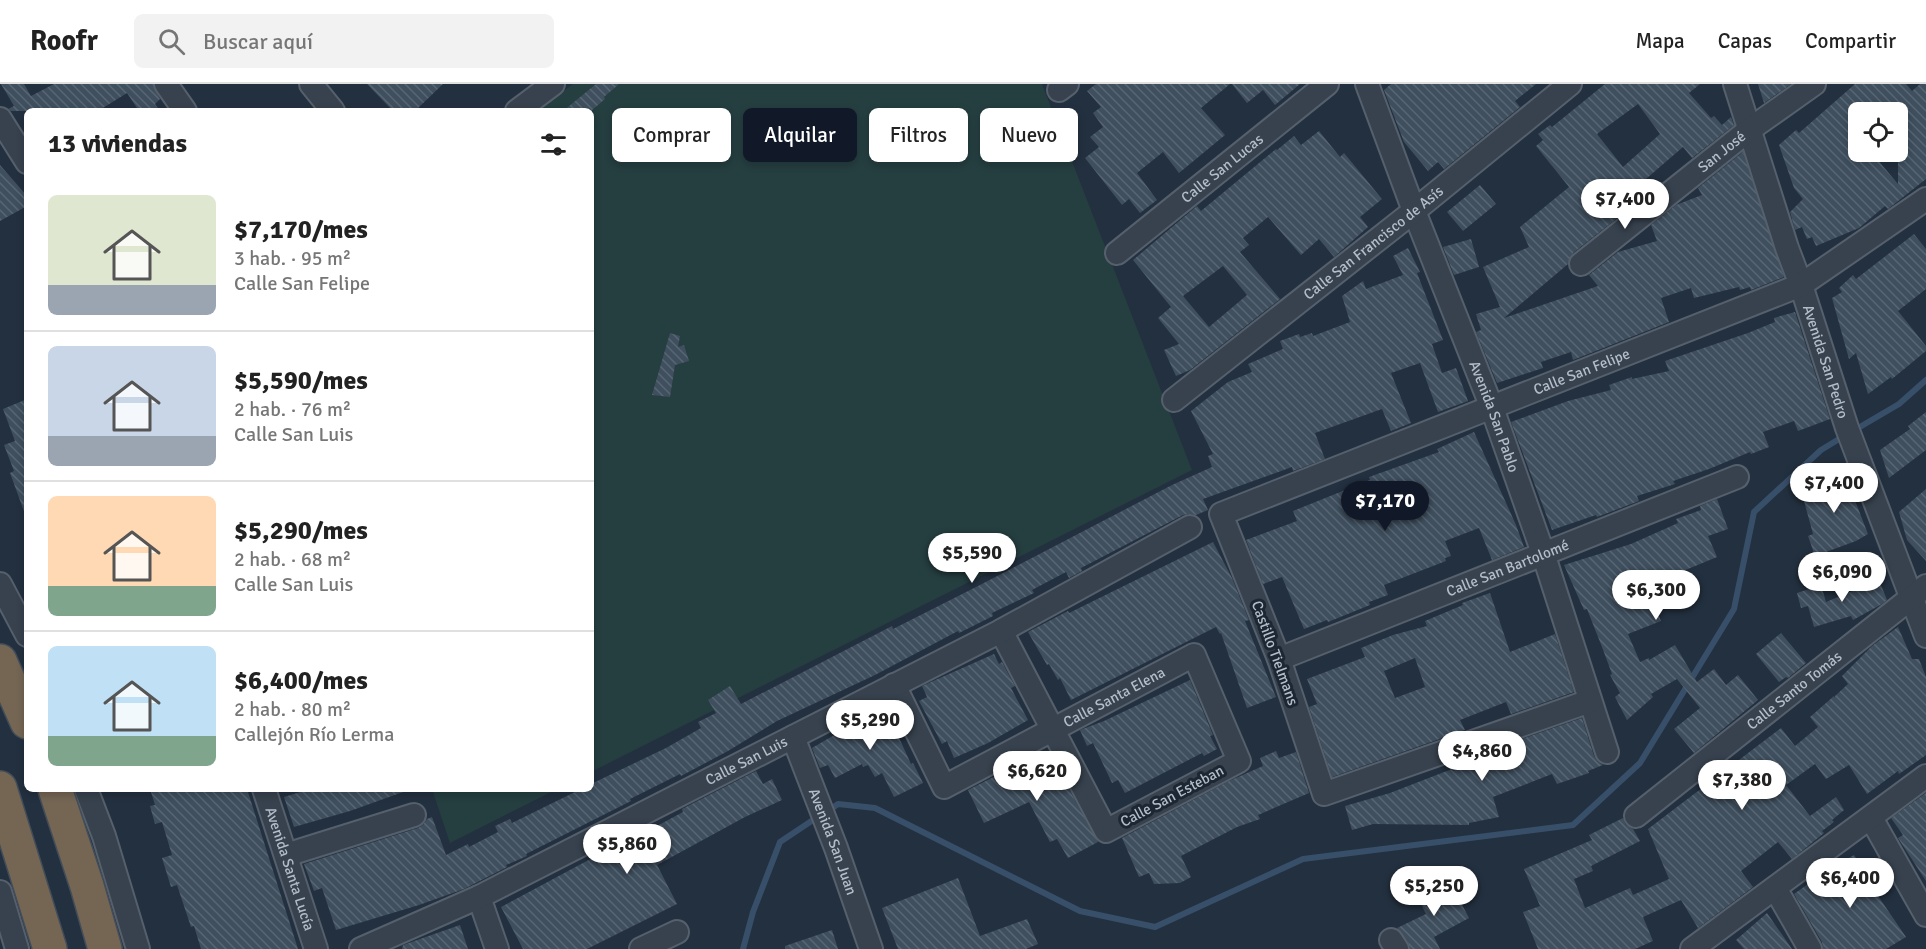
<!DOCTYPE html>
<html lang="es">
<head>
<meta charset="utf-8">
<style>
  body { margin:0; font-family:Signika,sans-serif; background:#f2f2f2; color:#222; height:100vh; display:flex; flex-direction:column; font-size:22px; white-space:nowrap }
  * { box-sizing:border-box; margin:0 }
  p { font-size:20px; color:#767676 }
  .icon { flex:none; width:33px; height:33px; fill:none; stroke:currentColor; stroke-width:2; stroke-linecap:round; stroke-linejoin:round }
  .map { position:relative; flex:1; overflow:hidden }
  .side { position:absolute; left:24px; top:24px; width:570px; height:684px; display:flex; flex-direction:column; background:#fff; border-radius:9px; box-shadow:0 3px 9px #0003 }
  .side>* { flex:none }
  .guide { position:absolute; left:612px; top:24px; width:570px; height:54px; display:flex; gap:12px }
  .tools { position:absolute; left:1848px; top:18px; display:grid; gap:12px }
  .tools a { display:grid; place-items:center; width:60px; height:60px; border-radius:9px; background:#fff; box-shadow:0 3px 9px #0003; font-size:30px }
  .price { position:absolute; translate:-50% -51px; padding:0 14px; border-radius:21px; background:#fff; color:#222; font-size:20px; line-height:39px; filter:drop-shadow(0 2px 3px #0008) }
  .price::after { content:''; position:absolute; left:50%; top:36px; width:18px; height:14px; margin-left:-9px; background:inherit; clip-path:polygon(0 0,100% 0,50% 100%) }
  .price.selected { background:#111827; color:#fff }
  ul { padding:0; list-style:none }
  li { display:flex; align-items:center; gap:18px; height:150px; padding:0 24px }
  li+li { border-top:2px solid #e0e0e0 }
  li span { display:grid; place-items:center; flex:none; width:168px; height:120px; border-radius:9px; color:#555 }
  li>.icon { margin-inline-start:auto }
  span .icon { width:72px; height:72px; fill:#fffc; stroke-width:1 }
  li b { font-size:26px }
  h2 { display:flex; justify-content:space-between; align-items:center; height:72px; padding:0 24px; font-size:26px }
  .tag { padding:0 21px; border-radius:9px; background:#fff; box-shadow:0 3px 9px #0003; font-size:21px; line-height:54px }
  .tag.selected { background:#111827; color:#fff }
  header { display:flex; align-items:center; gap:36px; box-sizing:border-box; height:84px; padding:0 30px; background:#fff; border-bottom:2px solid #e0e0e0 }
  header strong { font-size:28px }
  nav { display:flex; gap:33px; margin-inline-start:auto; font-size:21px }
  .search { width:420px; height:54px; background:#f2f2f2; display:flex; align-items:center; gap:15px; box-sizing:border-box; padding:0 21px; border-radius:9px; color:#767676; font-size:22px }
  .map>svg:first-child { display:block }
  .green { fill:#253e40 }
  .lines { fill:none; stroke-linecap:round; stroke-linejoin:round }
  .stream { stroke:#384f69; stroke-width:6 }
  .building { fill:url(#building-back-hatch); fill-rule:evenodd }
  .minor-casing { stroke:#55606c; stroke-width:26 }
  .highway-casing { stroke:#424d59; stroke-width:36 }
  .minor { stroke:#37424e; stroke-width:22 }
  .highway { stroke:#756654; stroke-width:33 }
  .labels { text-anchor:middle; dominant-baseline:central; stroke-width:6; stroke-linejoin:round; paint-order:stroke }
  .street-label { font-size:15px; fill:#b3bdca; stroke:#1c2733 }
</style>
</head>
<body>
<header>
<strong>Roofr</strong>
<div class="search"><svg class="icon" aria-label="search" viewBox="0 0 24 24"><circle cx="10" cy="10" r="6"/><path d="M15 15l6 6"/></svg>Buscar aquí</div>
<nav><a>Mapa</a><a>Capas</a><a>Compartir</a></nav>
</header>
<div class="map">
<svg width="1926" height="865" viewBox="0 0 1926 865">
  <defs>
    <pattern id="building-back-hatch" width="6" height="6" patternUnits="userSpaceOnUse" patternTransform="scale(1.5)"><rect width="6" height="6" fill="#3f4f5e"/><path d="M-1 5l2 2M0 0l6 6M5-1l2 2" fill="none" stroke="#586674"/></pattern>
  </defs>
  <rect width="100%" height="100%" fill="#23303f"/>
  <path class="green" d="M573,0h469l150,386 -601,302v-661h-54z
    M432,705h125l-107,54z"/>
  <g class="lines">
    <path class="stream" d="M1853,347l46,-27 27,-24
      M828,727l10,-7 37,4 205,103 75,16 148,-68 270,-34 67,-62 94,-154 20,-97 67,-62 23,-14
      M743,865l10,-37 27,-70 39,-26"/>
  </g>
  <path class="building" d="M1,0h23l7,12 23,-12h99l7,15 -5,5 5,7h-21l-12,-18 -29,18h-87l-3,-2 6,-3z
    M367,0h76l-28,27h-22z
    M596,0h23l-15,13 1,2 -14,12h-28z
    M1096,0h134l-29,24 24,27 -46,38 -16,-21 -26,21 20,27 -17,13 -11,-14 -7,6 -37,-47 14,-11 -9,-10 13,-10 -10,-14 8,-6 -14,-16z
    M1232,0h68l-25,21 -12,-15 -16,13z
    M1391,0h145l-21,17 5,6 -76,62 -6,-7 -10,9 -24,-29 -20,-52z
    M1605,0h95l-11,9 22,25 3,-2 8,9 9,-8 3,8 -42,33 -9,-11 -51,44 8,9 -67,53 -5,11 -64,54 94,-32 -9,-11 29,-23 39,-11 -6,-16 25,-20 26,-10 -4,-7 45,-36 41,125 -33,13 -1,-3 -10,3 -1,-3 -45,11 -3,-10 -30,10 8,24 -96,38 -2,-8 -30,10 2,6 -46,15 -21,-51 5,-2 -5,-16 24,-7 -17,-40 46,-20 -9,-20 49,-40 -33,-41 7,-6 -5,-6 12,-9 2,2zM1638,20l22,30 -37,33 -26,-33z
    M1758,0h33l-27,19z
    M1855,0h51l6,7 8,-7h6v95l-38,30 -3,-3 -26,22 -43,18 -4,-9 -5,2 -5,-12 -7,3 -5,-18 13,-13 -9,-11 -15,-43 17,-15 3,3zM1858,28h40v72l-27,-32h-13z
    M1319,47l21,26 4,-4 38,46 -22,18 8,10 -34,30 -15,-18 -18,16 -33,-38 -25,21 6,7 -9,7 40,47 -90,71 -14,6 -12,-26 15,-6 -21,-26 13,-11 -38,-47 64,-54 4,5 75,-62 1,1 17,-14 7,9zM1223,182l24,29 -38,32 -26,-31z
    M0,81l27,31v10l-27,15z
    M1480,101l16,19 -33,27 -16,-19z
    M1914,150l12,15v40l-28,22 28,35v5l-34,28 -1,-2 -23,17 -12,-41 -7,6 -17,-61 10,-6 -3,-4 14,-13 3,4z
    M1471,155l8,28 -25,8 -11,-28z
    M1408,164l12,24 -3,1 26,67 -11,4 10,29 14,-5 12,33 -30,11 -18,-49 -29,10 20,50 -20,8 -9,-22 -67,24 10,26 -32,12 -1,-4 -89,32 5,11 -12,5 -6,-1 -7,1 -102,53 1,3 -13,7 -3,-6 -34,18 2,3 -42,20 1,3 -34,17 -1,-2 -83,44 -98,46 -49,30 -47,25 -1,-2 -50,25 1,2 -105,53 1,2 -21,9 1,2 -43,22 -45,16 -83,25 -14,-42 -8,3 -10,-27 114,-36 5,-3 4,-6 5,-2 14,38 22,-11 1,3 29,-15 -3,-6 15,-7 2,4 69,-34h10v-5l75,-36 35,-20 -3,-6 18,-9 -8,-13 22,-14 11,18 151,-78 1,3 85,-43 194,-101 40,-18 -4,-11 5,-2 -22,-43 37,-29 24,-10 -4,-8 35,-15 -3,-8 19,-7 1,3 12,-4 1,3 37,-14 -8,-26 21,-15 3,8 37,-14 -10,-19z
    M1795,228l35,107 -32,12 -4,-10 -31,11 6,15 -18,7 -1,-2 -41,17 -36,12 2,3 -38,12 2,5 -42,16 -1,-2 -44,15 -41,-108 57,-21 43,-11 -2,-5 23,-8v2l37,-8 -4,-10 83,-28 27,-11 -1,-4z
    M670,249l10,3 -2,11 6,-2 5,16 -14,4 -5,32 -18,-2z
    M27,315v115h-2l-15,-41 4,-2 -10,-26 11,-4 -12,-32z
    M1926,328v38l-37,28 -9,-28 30,-21 -2,-3z
    M1474,348l42,93 8,22 -32,13 -13,-32 -34,13 6,15 -6,2 1,3 -62,24 4,10 -19,7 1,3 -42,17 -1,-2 -23,9 -22,-52 -19,7 -17,-44 51,-19 -4,-10 77,-31 -1,-3 70,-25 -2,-3z
    M1842,383l26,67 -12,7 -41,15 -7,-20 5,-2 -9,-33 11,-3 -2,-12 9,-2 -3,-12z
    M1926,405v72l-19,-21 -8,-28z
    M1717,415l11,30 -20,7 9,21 -46,19 3,8 -24,10 11,27 -33,13 12,28 9,-4v2l26,-15 22,37 17,-13 12,16 12,-10 20,25 -64,53 -20,-24 26,-21 -23,-29 -26,15 2,3 -26,23 -12,-23 5,-4 -10,-18 2,-1 -10,-27 -15,-38 -3,1 -20,-45 67,-21 47,-21 -2,-4 25,-9 -1,-4z
    M1213,458l19,36 17,42 -4,1 31,76 -29,11 -26,-75 -1,1 -4,-7 -145,73 -11,-22 -2,2 -9,-16 -2,1 -19,-33 40,-21 1,2z
    M1879,496l8,20 -5,4 -29,16 -2,-4 -37,11 -6,-21 -7,2 -4,-15 24,-8 5,17z
    M1490,509l20,59 45,-18 19,58 -63,22 -5,-12 -46,18 5,10 -133,47 -23,-70 8,-3 -10,-25 58,-22 -4,-9 32,-13 34,-9 -2,-5 38,-16 -1,-2zM1415,574l10,29 -30,11 -11,-27z
    M1898,543l14,32h7l7,18v78l-27,19 -1,-3 -31,23 -18,-29 -23,14 -11,-15 -29,21 24,31 26,-19 8,13 -12,10 2,2 -12,9 2,2 -32,26 -14,-17 -37,29 12,16 -55,41 -17,-28 -38,17 10,24 -18,8h-97l-15,-37 17,-6 -16,-37 68,-29 -3,-5 34,-17 3,7 7,4 7,12 -49,25 2,5 -19,8 11,29 45,-20 3,7 36,-16 -21,-50 133,-101 14,18 23,-19 -8,-10 24,-21 1,2v-2l13,-12 -6,-8 30,-30z
    M1781,549l25,30 -18,15 -2,-1 -7,5 -23,-28z
    M994,570l5,10 3,-2 13,24 -4,2 17,32 -40,23 -34,15 -7,-17 -5,3 -23,-43 8,-4 -5,-11z
    M1190,596l23,55 -3,1 7,13 -13,7 -2,-3 -77,40 -7,-13 -6,3 -19,-40 -6,3 -7,-16 24,-9z
    M887,620l5,13 -2,1 21,46 2,-1 10,20 -29,14 -12,-24 -7,4 -7,-12 -5,2 -1,-3 -27,14 -7,-13 -8,3 -8,-20 24,-14 -1,-3z
    M1582,634l12,38 4,6 5,3 -15,6 1,2 -32,11 -5,-10 -59,23 6,20 -30,6v2l-96,-1 -21,6 -7,-24 45,-13 62,-24 1,2 70,-29 -1,-3z
    M1045,667l6,13 3,-2 44,80 -30,16 -11,-19 -7,3 -21,-40 -45,21 -16,-33z
    M1276,667l3,7 17,-6 13,41 -51,22 2,4 -23,8 -56,29 10,21 -11,6 -26,1 -5,-11 -10,4 -17,-39 107,-57 34,-15 -3,-8z
    M756,687l7,13 9,-5 10,21 -37,17 -88,48 20,39 -90,45h-64l-22,-42 121,-65 21,-11 1,2 39,-21 -1,-3z
    M150,705h97l51,160h-97l-7,-23 -3,1 -14,-42 -6,2 -9,-29 10,-3 -10,-33 -7,2 -5,-18 5,-1z
    M310,705h92l1,3 -53,19 -56,16 -10,-30z
    M1926,709v88l-28,-43 5,-3 -12,-17z
    M1854,771l14,20 10,-6 10,17 -12,7 30,44 -20,12h-63l-1,-7 -28,-48 35,-25z
    M958,794l22,58 47,-17 11,25 -12,5h-128l-16,-41z
    M1449,796l20,38 -35,19 6,12h-30l-2,-7 -11,-14 29,-14 -9,-18z
    M1767,829l25,36h-48l-8,-9z
    M460,841l8,24h-66l1,-4z
    M832,846l6,19h-53v-3z"/>
  <g class="lines">
    <g class="minor-casing">
      <g id="minor">
        <path d="M166,0l19,27"/>
        <path d="M311,0l22,27"/>
        <path id="s1" d="M1367,0l47,127 78,197 51,145 64,199"/>
        <path id="s2" d="M1735,0l52,164 14,37 46,143 79,208"/>
        <path d="M1059,6l8,-6"/>
        <path d="M517,27l36,-27"/>
        <path d="M0,35l27,43"/>
        <path id="s3" d="M1117,169l210,-169"/>
        <path id="s4" d="M1581,180l168,-134 65,-46"/>
        <path id="s5" d="M1174,316l240,-189 156,-127"/>
        <path d="M0,500l27,51"/>
        <path id="s6" d="M1279,575l458,-182"/>
        <path id="s7" d="M894,601l50,102 250,-132 45,106 -133,70 -105,-200"/>
        <path id="s8" d="M1590,617l-266,93 -45,-135 -58,-145 580,-229 125,-86"/>
        <path id="s9" d="M793,653l43,111 35,101"/>
        <path d="M86,705l18,47 34,113"/>
        <path id="s10" d="M264,705l52,160"/>
        <path id="s11" d="M1636,732l290,-230"/>
        <path d="M1871,734l55,97"/>
        <path d="M286,771l128,-40"/>
        <path d="M1775,804l35,61"/>
        <path d="M0,808l17,57"/>
        <path d="M479,813l18,52"/>
        <path d="M1391,856l6,9"/>
        <path id="s12" d="M361,865l118,-52 522,-266 189,-104"/>
        <path d="M641,865l36,-17"/>
        <path d="M1692,865l234,-173"/>
      </g>
    </g>
    <g class="highway-casing">
      <path id="highway" d="M0,577l27,61
        M0,704l50,161
        M55,705l32,97 18,63"/>
    </g>
    <use href="#minor" class="minor"/>
    <use href="#highway" class="highway"/>
  </g>
  <g class="labels">
    <g class="street-label">
      <text stroke="none"><textPath href="#s4" startOffset="180">San José</textPath></text>
      <text stroke="none"><textPath href="#s3" startOffset="135">Calle San Lucas</textPath></text>
      <text stroke="none"><textPath href="#s5" startOffset="254">Calle San Francisco de Asís</textPath></text>
      <text stroke="none"><textPath href="#s2" startOffset="292">Avenida San Pedro</textPath></text>
      <text stroke="none"><textPath href="#s8" startOffset="968">Calle San Felipe</textPath></text>
      <text stroke="none"><textPath href="#s1" startOffset="356">Avenida San Pablo</textPath></text>
      <text stroke="none"><textPath href="#s6" startOffset="246">Calle San Bartolomé</textPath></text>
      <text transform="translate(1275 569) rotate(70)">Castillo Tielmans</text>
      <text stroke="none"><textPath href="#s11" startOffset="202">Calle Santo Tomás</textPath></text>
      <text stroke="none"><textPath href="#s7" startOffset="306">Calle Santa Elena</textPath></text>
      <text stroke="none"><textPath href="#s12" startOffset="429">Calle San Luis</textPath></text>
      <text transform="translate(1172 712) rotate(-28)">Calle San Esteban</text>
      <text stroke="none"><textPath href="#s9" startOffset="112">Avenida San Juan</textPath></text>
      <text stroke="none"><textPath href="#s10" startOffset="84">Avenida Santa Lucía</textPath></text>
    </g>
  </g>
</svg>
<div class="tools">
<a><svg class="icon" aria-label="locate" viewBox="0 0 24 24"><circle cx="12" cy="12" r="6"/><path d="M12 2v4M12 18v4M2 12h4M18 12h4"/></svg></a>
</div>
<b class="price" style="left:1625px;top:146px">$7,400</b>
<b class="price" style="left:1834px;top:430px">$7,400</b>
<b class="price selected" style="left:1385px;top:448px">$7,170</b>
<b class="price" style="left:972px;top:500px">$5,590</b>
<b class="price" style="left:1842px;top:519px">$6,090</b>
<b class="price" style="left:1656px;top:537px">$6,300</b>
<b class="price" style="left:870px;top:667px">$5,290</b>
<b class="price" style="left:1482px;top:698px">$4,860</b>
<b class="price" style="left:1037px;top:718px">$6,620</b>
<b class="price" style="left:1742px;top:727px">$7,380</b>
<b class="price" style="left:627px;top:791px">$5,860</b>
<b class="price" style="left:1850px;top:825px">$6,400</b>
<b class="price" style="left:1434px;top:833px">$5,250</b>
<div class="guide">
<a class="tag">Comprar</a>
<a class="tag selected">Alquilar</a>
<a class="tag">Filtros</a>
<a class="tag">Nuevo</a>
</div>
<section class="side">
<h2>13 viviendas<svg class="icon" aria-label="filters" viewBox="0 0 24 24"><path d="M4 7h16M4 17h16"/><circle cx="9" cy="7" r="2"/><circle cx="15" cy="17" r="2"/></svg></h2>
<ul>
<li><span style="background:linear-gradient(#dfe7d0 75%,#9aa5b1 0)"><svg class="icon" aria-label="home" viewBox="0 0 24 24"><path d="M3 11l9-7 9 7M6 9v11h12V9"/></svg></span><div><b>$7,170/mes</b><p>3 hab. · 95 m²</p><p>Calle San Felipe</p></div></li>
<li><span style="background:linear-gradient(#c9d6e8 75%,#9aa5b1 0)"><svg class="icon" aria-label="home" viewBox="0 0 24 24"><path d="M3 11l9-7 9 7M6 9v11h12V9"/></svg></span><div><b>$5,590/mes</b><p>2 hab. · 76 m²</p><p>Calle San Luis</p></div></li>
<li><span style="background:linear-gradient(#ffd9b3 75%,#7fa58c 0)"><svg class="icon" aria-label="home" viewBox="0 0 24 24"><path d="M3 11l9-7 9 7M6 9v11h12V9"/></svg></span><div><b>$5,290/mes</b><p>2 hab. · 68 m²</p><p>Calle San Luis</p></div></li>
<li><span style="background:linear-gradient(#bfe0f5 75%,#7fa58c 0)"><svg class="icon" aria-label="home" viewBox="0 0 24 24"><path d="M3 11l9-7 9 7M6 9v11h12V9"/></svg></span><div><b>$6,400/mes</b><p>2 hab. · 80 m²</p><p>Callejón Río Lerma</p></div></li>
</ul>
</section>
</div>
</body>
</html>
